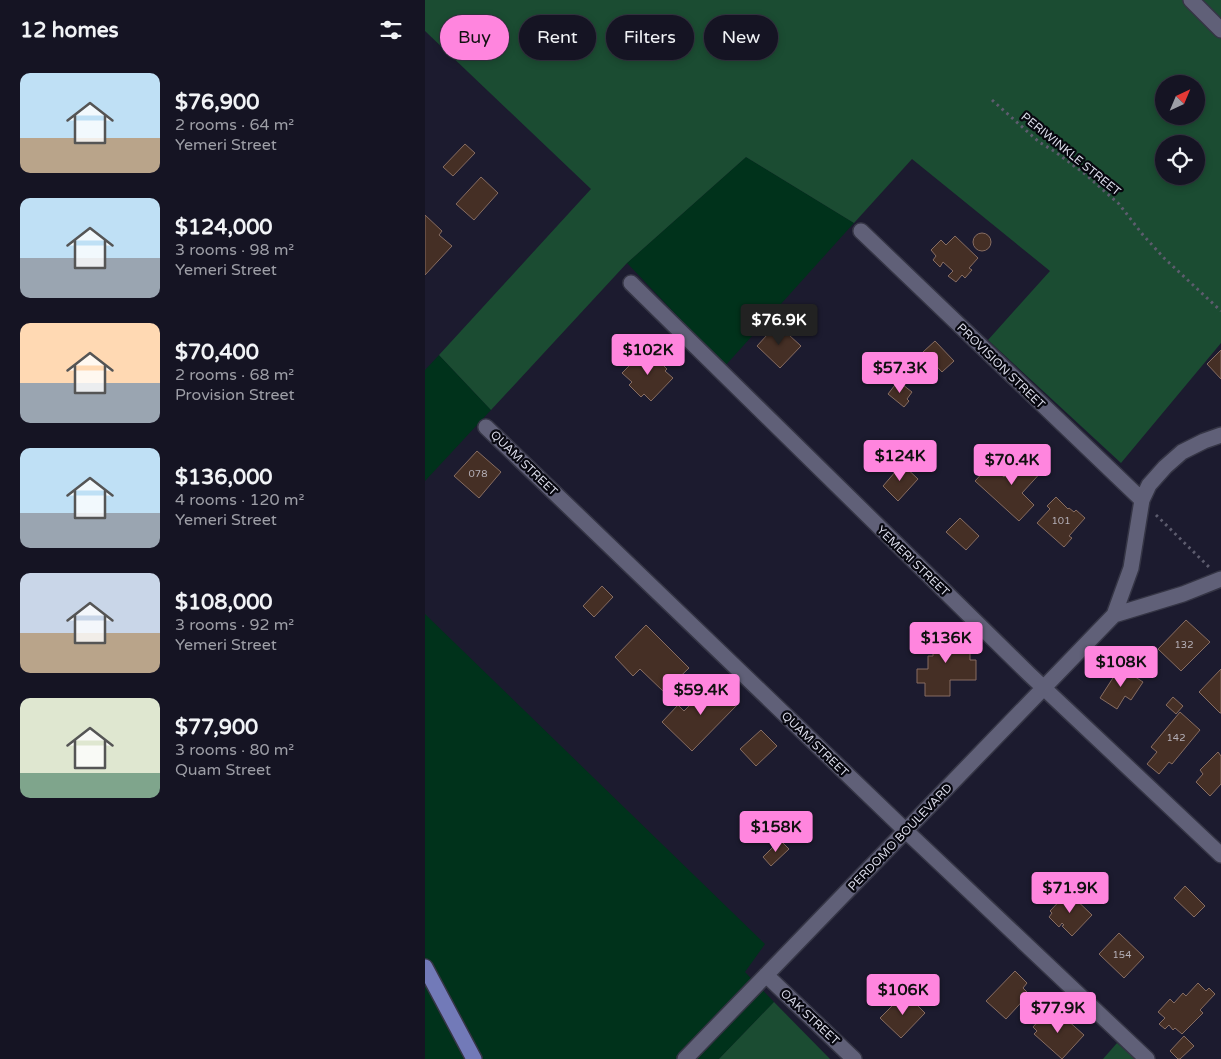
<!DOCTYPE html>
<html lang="en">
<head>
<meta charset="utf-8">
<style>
  body { margin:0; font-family:"Varela Round",sans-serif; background:#1e1d2b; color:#f1f3f6; height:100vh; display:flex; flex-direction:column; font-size:19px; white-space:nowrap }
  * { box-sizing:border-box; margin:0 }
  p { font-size:16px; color:#9d9ea6 }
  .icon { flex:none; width:28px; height:28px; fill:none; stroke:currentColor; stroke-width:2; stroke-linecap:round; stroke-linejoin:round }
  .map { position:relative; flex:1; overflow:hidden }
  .side { display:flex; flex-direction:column; background:#151423; width:425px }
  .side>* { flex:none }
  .top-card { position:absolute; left:15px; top:15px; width:475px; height:45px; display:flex; gap:10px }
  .needle { width:32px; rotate:44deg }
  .fabs { position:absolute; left:730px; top:75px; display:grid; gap:10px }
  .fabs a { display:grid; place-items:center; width:50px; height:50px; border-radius:50%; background:#151423; box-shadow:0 2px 8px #0003,0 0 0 1px #343341; font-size:25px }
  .price { position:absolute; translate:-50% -42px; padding:0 11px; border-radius:5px; background:#ff85de; color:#111; font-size:16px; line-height:32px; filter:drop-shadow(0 1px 2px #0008) }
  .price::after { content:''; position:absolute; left:50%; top:30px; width:15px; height:11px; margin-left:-8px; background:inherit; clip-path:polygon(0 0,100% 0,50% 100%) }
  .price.active { background:#222; color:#fff }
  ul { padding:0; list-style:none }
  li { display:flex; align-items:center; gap:15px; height:125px; padding:0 20px }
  li span { display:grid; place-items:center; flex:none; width:140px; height:100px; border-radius:10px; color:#555 }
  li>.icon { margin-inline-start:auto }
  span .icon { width:60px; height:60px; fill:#fffc; stroke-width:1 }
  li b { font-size:21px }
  h2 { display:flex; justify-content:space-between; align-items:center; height:60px; padding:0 20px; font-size:21px }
  .pill { padding:0 18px; border-radius:22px; background:#151423; box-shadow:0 2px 8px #0003,0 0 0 1px #343341; font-size:18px; line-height:45px }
  .pill.active { background:#ff85de; color:#111 }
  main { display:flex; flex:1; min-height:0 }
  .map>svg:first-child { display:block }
  .green { fill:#00321b }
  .forest { fill:#1b4c32; fill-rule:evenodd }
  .building { fill:#452f25; stroke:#876d62 }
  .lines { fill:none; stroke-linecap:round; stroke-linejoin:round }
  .minor-casing { stroke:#353545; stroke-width:18 }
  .major-casing { stroke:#353545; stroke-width:18 }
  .path { stroke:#5d5c6e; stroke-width:3; stroke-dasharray:2.5 4; stroke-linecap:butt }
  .minor { stroke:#606078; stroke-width:15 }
  .major { stroke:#727ab8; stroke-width:15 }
  .labels { text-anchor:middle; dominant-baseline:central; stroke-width:4.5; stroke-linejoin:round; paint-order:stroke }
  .number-label { font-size:10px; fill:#b4afb7 }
  .street-label { font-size:12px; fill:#d9dae8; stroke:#07070f }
</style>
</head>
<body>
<main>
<section class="side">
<h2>12 homes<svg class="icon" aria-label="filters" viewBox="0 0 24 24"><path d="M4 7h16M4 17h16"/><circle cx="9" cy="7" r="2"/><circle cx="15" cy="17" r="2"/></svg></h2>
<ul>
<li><span style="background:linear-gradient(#bfe0f5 65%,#b9a48a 0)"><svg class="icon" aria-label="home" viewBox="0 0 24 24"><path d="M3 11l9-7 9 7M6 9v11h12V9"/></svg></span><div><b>$76,900</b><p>2 rooms · 64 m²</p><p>Yemeri Street</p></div></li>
<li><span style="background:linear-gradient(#bfe0f5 60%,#9aa5b1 0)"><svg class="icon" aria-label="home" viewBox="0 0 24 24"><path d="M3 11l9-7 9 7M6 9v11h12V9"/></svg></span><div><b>$124,000</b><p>3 rooms · 98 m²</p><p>Yemeri Street</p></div></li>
<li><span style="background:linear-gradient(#ffd9b3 60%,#9aa5b1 0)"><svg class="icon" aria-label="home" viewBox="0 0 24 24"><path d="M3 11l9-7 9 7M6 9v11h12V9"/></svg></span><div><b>$70,400</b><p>2 rooms · 68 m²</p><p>Provision Street</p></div></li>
<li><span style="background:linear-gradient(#bfe0f5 65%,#9aa5b1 0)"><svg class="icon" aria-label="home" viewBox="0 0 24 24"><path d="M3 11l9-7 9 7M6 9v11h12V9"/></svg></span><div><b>$136,000</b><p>4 rooms · 120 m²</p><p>Yemeri Street</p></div></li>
<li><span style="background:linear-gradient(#c9d6e8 60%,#b9a48a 0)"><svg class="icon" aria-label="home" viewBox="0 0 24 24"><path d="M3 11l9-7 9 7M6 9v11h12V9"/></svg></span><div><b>$108,000</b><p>3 rooms · 92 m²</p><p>Yemeri Street</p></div></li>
<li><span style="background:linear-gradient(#dfe7d0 75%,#7fa58c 0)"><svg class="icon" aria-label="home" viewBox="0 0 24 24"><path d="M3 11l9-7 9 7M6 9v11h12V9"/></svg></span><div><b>$77,900</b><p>3 rooms · 80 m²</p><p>Quam Street</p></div></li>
</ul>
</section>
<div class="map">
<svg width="796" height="1059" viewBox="0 0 796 1059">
  <rect width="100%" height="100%" fill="#1c1b2f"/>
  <path class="green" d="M321,157l108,66 -129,143 -98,-103z
    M14,355l52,55 -66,71v-111z
    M0,614l340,330 -20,28 29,30 -55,57h-294z"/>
  <path class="forest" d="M0,0h796v343l-100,120 -133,-123 62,-69 -138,-112 -58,64 -108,-66 -119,106 -136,147 -52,-55 152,-166 -166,-158zM739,84h32v32h-32zM739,144h32v32h-32z
    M349,1002l56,57h-111z
    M692,1043l19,16h-33z"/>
  <path class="building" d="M40,144l10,9 -22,23 -10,-9z
    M56,177l17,16 -24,27 -18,-16z
    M0,215l17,16 -3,4 13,11 -27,29z
    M548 242a9 9 0 1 1 18 0a9 9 0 1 1-18 0Z
    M530,236l23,22 -9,10 3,2 -7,8 -3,-3 -6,7 -8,-6 5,-5 -10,-9 -3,5 -7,-7 3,-4 -5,-6 10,-10 5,5z
    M352,324l24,22 -21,22 -23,-22z
    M510,341l19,20 -12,11 -19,-20z
    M796,350v29l-14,-15z
    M219,351l8,8 5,-5 5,5 -2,3 7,7 -2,2 8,7 -22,23 -7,-7 -3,3 -12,-12 3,-3 -10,-9z
    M473,381l14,11 -5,7 2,2 -5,6 -16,-13z
    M52,451l24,21 -22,26 -25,-22z
    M602,453l17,16 -22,24 12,12 -15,16 -44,-40 15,-16 14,12z
    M477,464l16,15 -20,22 -15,-15z
    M631,497l12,12 1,-1 5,4 2,-2 9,8 -16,18 3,2 -8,9 -27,-24 13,-14 -3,-3z
    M535,518l19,18 -13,14 -20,-18z
    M177,586l11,11 -19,20 -11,-11z
    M761,620l24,22 -29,29 -23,-22z
    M221,625l43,43 -25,24 -24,-23 -7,7 -18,-19z
    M508,626h23v27h14v7h6v20h-26v16h-25v-13h-8v-14h11v-13h5z
    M695,667l23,15 -12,18 -6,-4 -8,13 -17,-11z
    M796,669v44h-1l-21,-21z
    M288,682l7,7 5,-5 9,9 -5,5 8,7 -45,46 -30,-29 16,-17 6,6z
    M748,697l10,9 -7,8 -10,-9z
    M755,712l20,18 -28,34 -3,-2 -10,12 -12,-10 10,-12 -6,-5z
    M336,730l16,16 -21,20 -16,-17z
    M793,752l3,4v28l-11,12 -14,-14 7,-8 -3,-4z
    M355,840l9,9 -18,17 -8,-9z
    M659,874l19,18 -7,7 -19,-17z
    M760,886l20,20 -11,11 -20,-19z
    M643,892l24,23 -20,21 -10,-10 2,-1 -2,-2 -3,4 -10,-10 3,-4 -2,-2z
    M694,933l25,24 -20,21 -25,-24z
    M590,971l12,12 -4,5 6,6 -23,25 -20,-18z
    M773,983l8,8 3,-3 6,6 -15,16 3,3 -21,21 -7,-6 -2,2 -4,-5 -4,4 -6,-5 6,-6 -7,-6 12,-13 4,4 9,-10 3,3z
    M480,993l20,20 -24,25 -21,-20z
    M631,1010l28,25 -22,24 -28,-25 3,-3 -4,-4 10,-11 4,4z
    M759,1036l10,10 -14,13h-2l-8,-8z"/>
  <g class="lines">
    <g class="minor-casing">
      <path id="minor" d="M766,0l30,30
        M436,231l281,269
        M206,283l398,391 192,181
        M61,427l420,404 241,228
        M689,615l69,-21 38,-15
        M341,975l88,84
        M260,1059l429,-444 17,-47 11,-68 7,-15 16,-18 17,-15 22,-11 17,-6"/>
    </g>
    <g class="major-casing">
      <path id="major" d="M0,967l49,92"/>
    </g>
    <path class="path" d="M567,100l47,42 15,9 31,23 34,30 24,31 21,23 57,53
      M731,515l53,52"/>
    <use href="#minor" class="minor"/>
    <use href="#major" class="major"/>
  </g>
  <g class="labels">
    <g class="number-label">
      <text x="53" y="474">078</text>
      <text x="636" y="521">101</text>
      <text x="759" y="645">132</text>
      <text x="751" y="738">142</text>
      <text x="697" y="955">154</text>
    </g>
    <g class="street-label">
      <text transform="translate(646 154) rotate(39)">PERIWINKLE STREET</text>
      <text transform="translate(576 366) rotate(44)">PROVISION STREET</text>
      <text transform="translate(99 463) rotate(44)">QUAM STREET</text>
      <text transform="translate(488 561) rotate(44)">YEMERI STREET</text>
      <text transform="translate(390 744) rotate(44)">QUAM STREET</text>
      <text transform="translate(475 837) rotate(-46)">PERDOMO BOULEVARD</text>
      <text transform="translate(385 1017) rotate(43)">OAK STREET</text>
    </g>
  </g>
</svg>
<div class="fabs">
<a><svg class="needle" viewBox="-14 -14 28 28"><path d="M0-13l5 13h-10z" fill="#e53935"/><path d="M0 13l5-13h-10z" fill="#9d9ea6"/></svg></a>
<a><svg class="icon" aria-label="locate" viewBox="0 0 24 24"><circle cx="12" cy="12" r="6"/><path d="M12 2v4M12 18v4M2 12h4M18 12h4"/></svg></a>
</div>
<b class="price active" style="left:354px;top:346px">$76.9K</b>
<b class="price" style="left:223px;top:376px">$102K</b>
<b class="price" style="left:475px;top:394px">$57.3K</b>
<b class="price" style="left:475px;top:482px">$124K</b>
<b class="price" style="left:587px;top:486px">$70.4K</b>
<b class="price" style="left:521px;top:664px">$136K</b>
<b class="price" style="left:696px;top:688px">$108K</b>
<b class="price" style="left:276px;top:716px">$59.4K</b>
<b class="price" style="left:351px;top:853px">$158K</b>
<b class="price" style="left:645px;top:914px">$71.9K</b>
<b class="price" style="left:478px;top:1016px">$106K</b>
<b class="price" style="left:633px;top:1034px">$77.9K</b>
<div class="top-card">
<a class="pill active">Buy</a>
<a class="pill">Rent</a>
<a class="pill">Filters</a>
<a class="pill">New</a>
</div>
</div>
</main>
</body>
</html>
